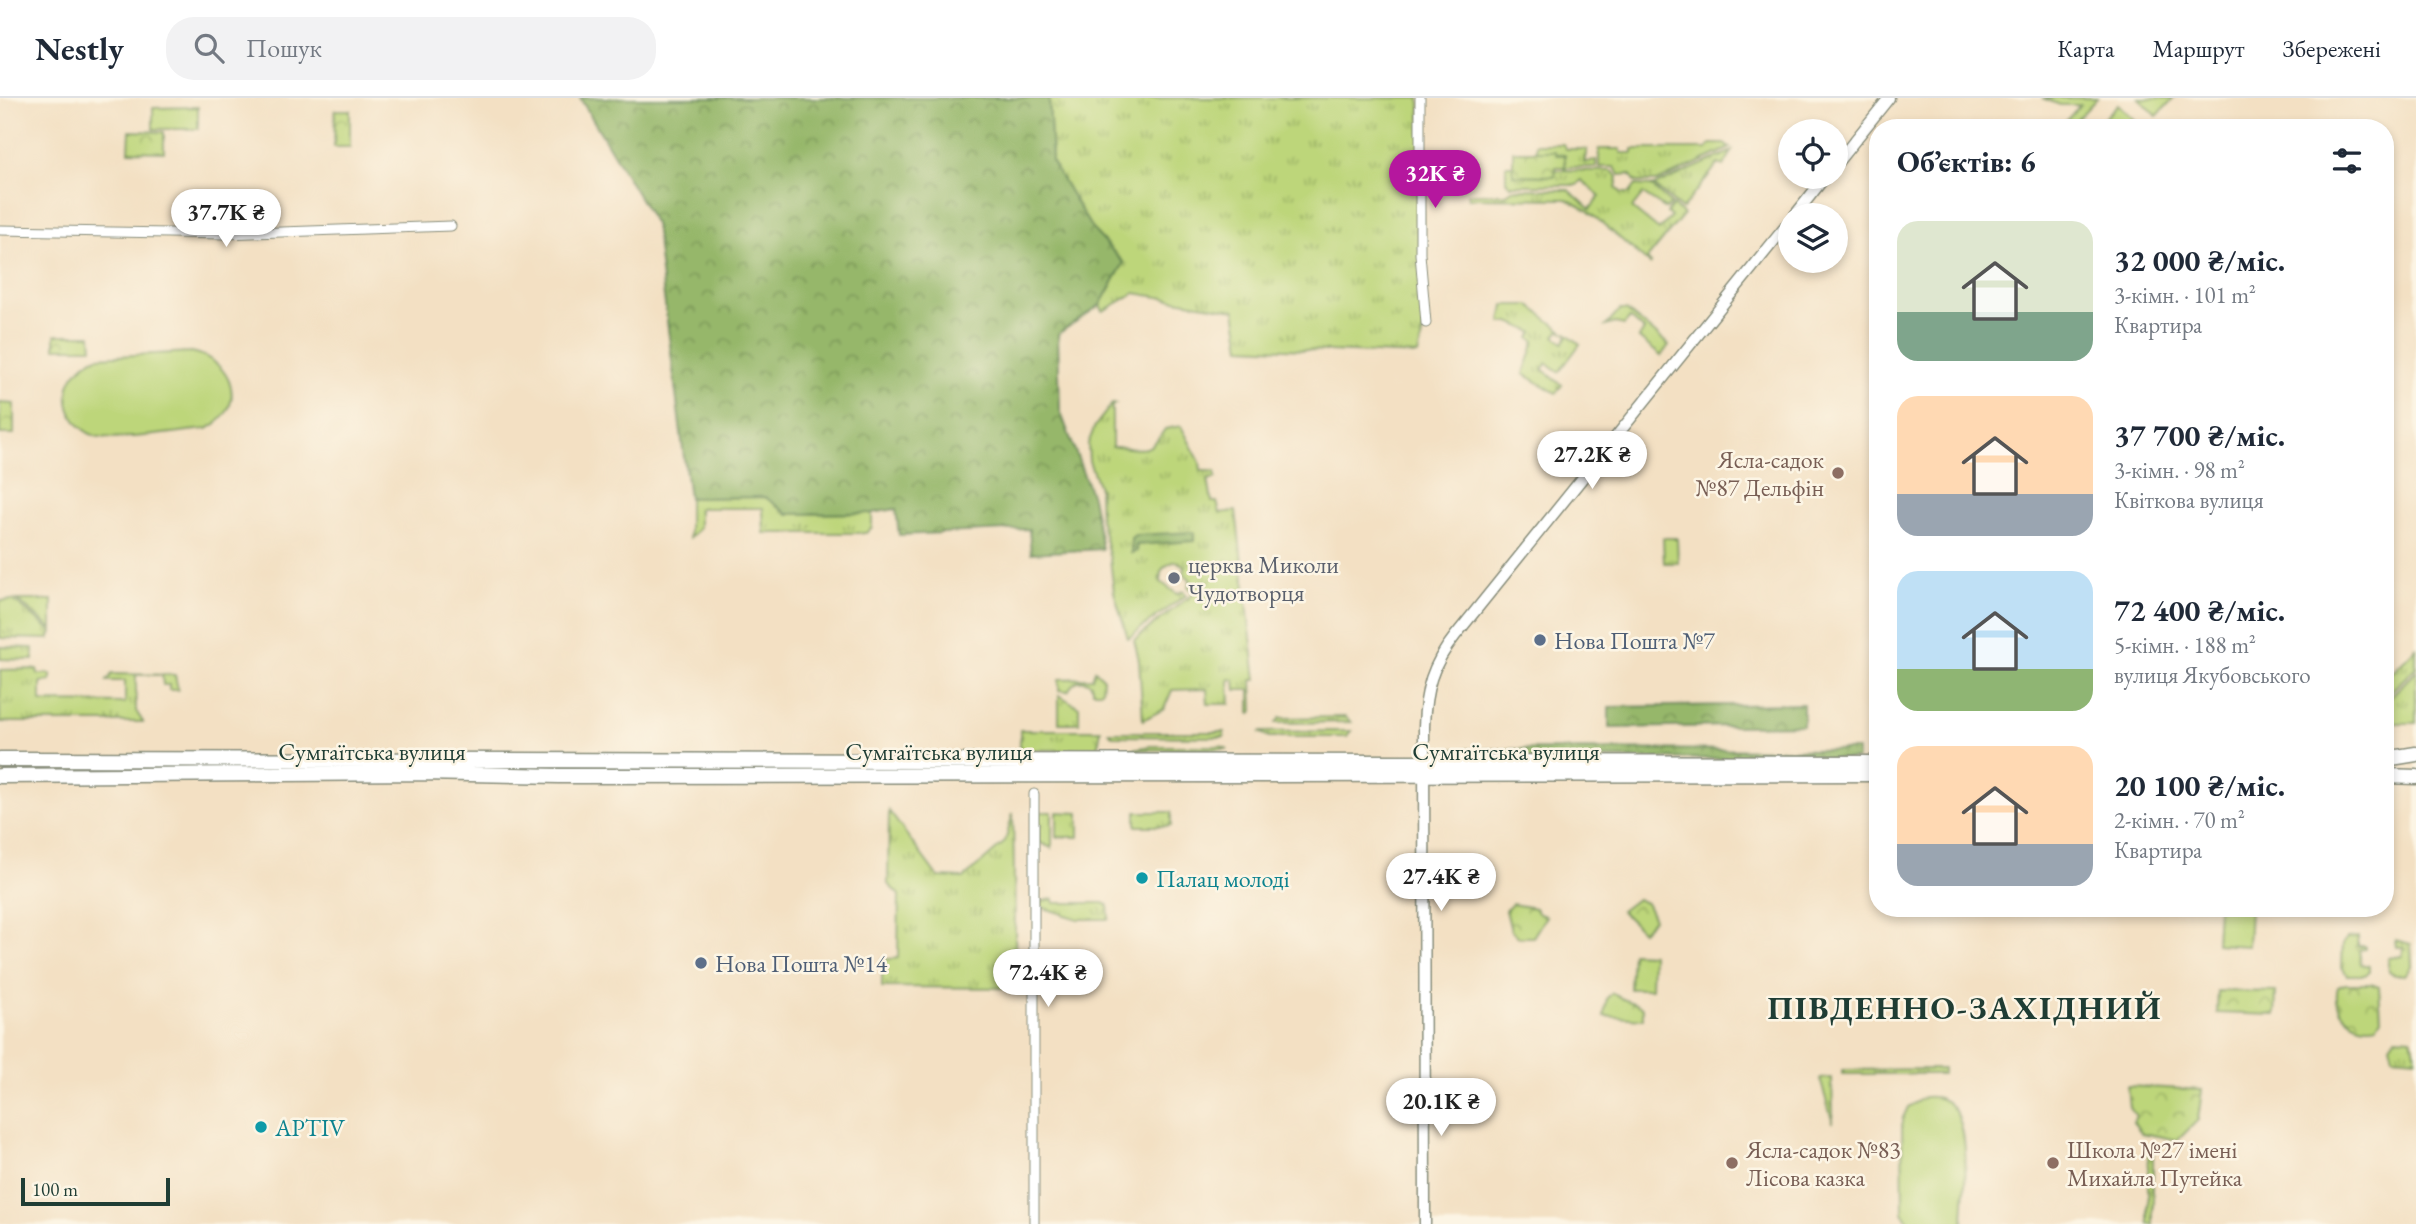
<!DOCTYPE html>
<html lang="uk">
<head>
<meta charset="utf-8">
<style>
  body { margin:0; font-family:"EB Garamond",serif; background:#f2f2f3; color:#1f2937; height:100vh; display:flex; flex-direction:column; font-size:26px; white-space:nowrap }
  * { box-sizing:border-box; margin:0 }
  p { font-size:23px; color:#747a83 }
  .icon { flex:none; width:38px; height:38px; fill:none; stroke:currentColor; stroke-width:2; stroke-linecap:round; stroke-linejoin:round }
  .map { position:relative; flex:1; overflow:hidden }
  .panel { position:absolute; left:1869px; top:21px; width:525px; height:798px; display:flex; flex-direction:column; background:#fff; border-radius:28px; box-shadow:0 4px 10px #0003 }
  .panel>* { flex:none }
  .fabs { position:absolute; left:1778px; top:21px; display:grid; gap:14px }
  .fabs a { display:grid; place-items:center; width:70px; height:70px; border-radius:50%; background:#fff; box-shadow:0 4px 10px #0003; font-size:35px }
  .scale { position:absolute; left:21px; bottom:18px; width:149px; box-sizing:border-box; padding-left:7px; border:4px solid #1f3d34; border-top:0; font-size:19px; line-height:24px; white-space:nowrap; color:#1f3d34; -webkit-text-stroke:5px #fcf5e5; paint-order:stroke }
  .price { position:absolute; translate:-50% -60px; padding:0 16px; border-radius:24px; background:#fff; color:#222; font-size:23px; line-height:46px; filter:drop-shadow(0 2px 4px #0008) }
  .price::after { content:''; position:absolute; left:50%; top:42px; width:21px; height:16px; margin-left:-10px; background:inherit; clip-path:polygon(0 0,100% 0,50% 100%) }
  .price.selected { background:#b5179e; color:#fff }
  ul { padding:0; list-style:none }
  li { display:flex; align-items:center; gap:21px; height:175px; padding:0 28px }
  li span { display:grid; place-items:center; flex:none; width:196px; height:140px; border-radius:21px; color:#555 }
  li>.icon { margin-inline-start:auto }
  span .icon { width:84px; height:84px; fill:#fffc; stroke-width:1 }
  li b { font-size:30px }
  h2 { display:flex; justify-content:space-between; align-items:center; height:84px; padding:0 28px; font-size:30px }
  header { display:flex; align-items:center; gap:42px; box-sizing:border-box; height:98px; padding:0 35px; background:#fff; border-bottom:2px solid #e0e1e3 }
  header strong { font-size:33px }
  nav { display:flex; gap:38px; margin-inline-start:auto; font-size:24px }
  .search { width:490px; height:63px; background:#f2f2f3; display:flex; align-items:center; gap:18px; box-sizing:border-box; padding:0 24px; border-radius:28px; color:#747a83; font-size:26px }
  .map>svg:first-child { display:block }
  .grass { fill:url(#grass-tufts); stroke:#6e8a57; stroke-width:2 }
  .forest { fill:url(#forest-crowns); stroke:#5a7a4f; stroke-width:2 }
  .park { fill:url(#park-crowns); stroke:#6e8a57; stroke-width:2 }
  .garden { fill:#bdd67a; stroke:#6e8a57; stroke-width:2 }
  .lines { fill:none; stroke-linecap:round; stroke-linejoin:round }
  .minor-casing { stroke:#898e7c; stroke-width:11 }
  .tertiary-casing { stroke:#898e7c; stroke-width:13 }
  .primary-casing { stroke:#898e7c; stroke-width:17 }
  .minor { stroke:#fff; stroke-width:9 }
  .tertiary { stroke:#fff; stroke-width:10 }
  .primary { stroke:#fff; stroke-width:14 }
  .education-dot { fill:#8d6e63; stroke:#fcf5e5; stroke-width:2.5 }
  .worship-dot { fill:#6b7280; stroke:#fcf5e5; stroke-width:2.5 }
  .service-dot { fill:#5c6f8a; stroke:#fcf5e5; stroke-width:2.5 }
  .culture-dot { fill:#0f9aa8; stroke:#fcf5e5; stroke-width:2.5 }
  .labels { text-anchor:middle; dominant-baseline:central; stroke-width:5; stroke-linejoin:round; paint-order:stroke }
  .education-label { font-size:24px; fill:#785e54; stroke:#fcf5e5; text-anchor:start }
  .worship-label { font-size:24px; fill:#5b616d; stroke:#fcf5e5; text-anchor:start }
  .service-label { font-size:24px; fill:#4e5e75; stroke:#fcf5e5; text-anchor:start }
  .street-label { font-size:24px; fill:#1f3d34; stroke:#fcf5e5 }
  .culture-label { font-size:24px; fill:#0d838f; stroke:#fcf5e5; text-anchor:start }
  .district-label { font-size:32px; font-weight:bold; letter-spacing:2px; fill:#1f3d34; stroke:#fcf5e5 }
</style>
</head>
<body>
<header>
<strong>Nestly</strong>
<div class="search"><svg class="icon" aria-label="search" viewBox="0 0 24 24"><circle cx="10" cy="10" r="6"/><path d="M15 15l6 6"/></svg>Пошук</div>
<nav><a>Карта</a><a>Маршрут</a><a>Збережені</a></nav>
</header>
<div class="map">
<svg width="2416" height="1126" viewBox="0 0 2416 1126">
  <defs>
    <pattern id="grass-tufts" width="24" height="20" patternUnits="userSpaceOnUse" patternTransform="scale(1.75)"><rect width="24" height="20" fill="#bdd67a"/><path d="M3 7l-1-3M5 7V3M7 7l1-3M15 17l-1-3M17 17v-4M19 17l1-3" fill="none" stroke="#99af65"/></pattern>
    <pattern id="forest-crowns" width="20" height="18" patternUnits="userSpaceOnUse" patternTransform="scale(1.75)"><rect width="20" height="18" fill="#96b76a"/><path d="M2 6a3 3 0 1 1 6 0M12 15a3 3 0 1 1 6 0" fill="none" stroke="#7a9658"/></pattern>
    <pattern id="park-crowns" width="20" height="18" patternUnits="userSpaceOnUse" patternTransform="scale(1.75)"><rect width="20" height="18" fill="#bdd67a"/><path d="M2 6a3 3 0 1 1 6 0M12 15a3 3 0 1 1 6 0" fill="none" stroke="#99af65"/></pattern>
  </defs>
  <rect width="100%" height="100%" fill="#fcf5e5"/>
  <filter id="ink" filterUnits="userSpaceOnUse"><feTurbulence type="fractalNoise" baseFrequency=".0143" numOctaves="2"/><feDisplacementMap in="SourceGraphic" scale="14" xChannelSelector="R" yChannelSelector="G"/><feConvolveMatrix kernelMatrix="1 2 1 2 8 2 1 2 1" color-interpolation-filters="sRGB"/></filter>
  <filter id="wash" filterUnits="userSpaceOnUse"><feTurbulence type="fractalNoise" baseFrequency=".00686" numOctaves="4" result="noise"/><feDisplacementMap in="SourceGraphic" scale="28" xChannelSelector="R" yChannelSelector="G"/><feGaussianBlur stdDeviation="1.57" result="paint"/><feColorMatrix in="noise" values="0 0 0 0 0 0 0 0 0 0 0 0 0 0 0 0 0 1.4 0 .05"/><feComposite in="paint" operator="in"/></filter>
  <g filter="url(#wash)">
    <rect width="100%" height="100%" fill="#f3e0c3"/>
    <path class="grass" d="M1049,0h371l4,228 -6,29 -177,-8 -6,-37 -100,-17 -32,18 -3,-6 24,-42 -32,-34 -40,-67z
      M1536,46h27l3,5h21l-3,14 12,-3v7h-31v-12l-29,-4z
      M1711,46h13l6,4 -73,34h-21l-6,-8 -10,1 -6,-8h-15v-18h22v4h12v-4h74z
      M1732,53l-8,15 -6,-2 -36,45 -28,-23z
      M1506,67h7l1,10 41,1v-6l57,1 6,6 -2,11 6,5h8l6,-8 15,1 20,18 -5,5 -23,-15 -11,14 27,22 12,-13 -4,-4 6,-8 10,10 -36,44 4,6 -64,-55 -20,-11 -99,-1v-4h39l5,-5 57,1 21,19 10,-13 -19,-16 -4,5h-67l-4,-4z
      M1504,207h25l35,27 -4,-2 -5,6 8,7 5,-7 -3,-4 15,12 -21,28 -12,-9 -5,6 20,16 -6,8 -32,-19 11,-33 -5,-3 3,-6 -23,-10 -9,1z
      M1620,212h6l43,35 -8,11 -22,-18 5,-8 -14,-12 -6,7 -9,-2 -9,3z
      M1112,306h3l-3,2v41c29,-1 34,12 53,-18l16,-3 19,36 1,9h14l1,7 -8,2 4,22h5l3,11 16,-2 20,169h-4l1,31 -3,3v-24h-14l-1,-10 -6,-1 1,25h-22l-1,-15 -35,1 -8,19 -21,11 -4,-60 -5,-20 60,-47 -6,-7 3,-6 -7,-6 1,-8 -9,-5c-11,4 -18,9 -15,21l16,12 6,-3 3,4 -58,43 -14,-46 -4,-33 -10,-41 -1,-30 -10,-27 -1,-17 7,-18z
      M765,399l23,17 84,-1v14l-6,6h-102l-1,-25h-64v21l-10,9v-40z
      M13,502l39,32 -3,7 -49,-1v-37z
      M17,502h35v29z
      M0,549l33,1v12l-33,-1z
      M2416,550v19l-31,30v-18z
      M37,571l1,5h13v7l-10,1v20l84,1v-22h-18l5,-7 63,1 3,15h-9v-5h-6l-1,-10h-26v36l7,11h-143v-52z
      M1095,572l8,8 -1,13h-9l-2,-7c-10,-7 -17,-3 -23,7l-9,-1v-11l33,-1z
      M2416,573v52h-31v-21z
      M1059,597l20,12v16h-20z
      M1345,619l6,5 -75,1 4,-5z
      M1020,632h81l-4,20h-77z
      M1351,633l-4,6h-78l-10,-5z
      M1109,634h115v5l-111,-1z
      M1150,648h71l7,3 -101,1z
      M889,713l49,66 26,1 41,-36 8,-29 3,175 -134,-1v-27l16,-2 1,-63 -11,-11z
      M1039,714h13v36l-14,-6z
      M1057,714l22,1v24h-22z
      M1136,714h35v14h-35z
      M1053,801l1,4h50l4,2 1,14h-31l-40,-13v-4z
      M2358,839v9h7v3l-6,1 2,14 8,2v6l-4,3h-18l-5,-8 1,-24 4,-5z
      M2395,842l16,4 1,22 -7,9h-10l-7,-4v-13l14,-2 2,-9h-8z
      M2395,939l17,1 4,20 -23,-2 -3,-12z
      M1943,971v5h-101v-4z
      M1832,980l1,39v6l-13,-44z
      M2148,1047h5v79h-5z"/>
    <path class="forest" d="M580,0h469l3,64 40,67 32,34 -24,42 -42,29 2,76 32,87 10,52 -71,4 -2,-24 -130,6 -3,-26 -24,4 -84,1 -23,-17 -76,1 -34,-274z
      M1194,434v9l-58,4 1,6 -6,2v-15l4,-3z
      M1803,606v21l-194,3v-21z
      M1447,651l410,1v9l-410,-1z"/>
    <path class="park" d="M335,12h15v37h-16z
      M130,33l34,1v20l-35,-1z
      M1513,53h42l1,4h9v12h-9l-1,9 -42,-1z
      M55,237h36l1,13h-37z
      M0,305l14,1v30h-14z
      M1663,440h14l1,25h-14z
      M1637,801l9,4 8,16 -12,12 -21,-20z
      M1512,806l23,4 4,6 7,2 -13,21h-14l-8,-6 -5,-21z
      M2345,886h26l8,3 2,31 -4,7c-22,6 -46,-14 -39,-38z
      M2218,893l58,1 -1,23 -58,-2z
      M1612,895c11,8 21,8 31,15v11l-39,-3 3,-18z
      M2127,988l75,4 -4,30 -20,20 -36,-7 -9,-11 3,-6 -7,-9z"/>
    <path class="garden" d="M2042,0h55l-28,30 -6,-4 17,-19h-20z
      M2139,0h35l-17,18z
      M2118,6l22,22 -2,2h-43z
      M198,9v22h-45v-21z
      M192,254c41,9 57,56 15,77 -25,2 -91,13 -112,7 -17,-6 -29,-25 -27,-43 1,-17 14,-29 29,-36z
      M2218,810h32l-2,38 -32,-2z
      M1632,855l20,1 -1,35h-21z
      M1925,999c55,-6 38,93 38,127h-54l-6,-12 -1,-92 6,-13z"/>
  </g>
  <g filter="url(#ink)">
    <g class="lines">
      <g class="minor-casing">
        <path id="minor" d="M1420,0v156l6,69
          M0,132l225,4 226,-8
          M1034,1126v-430"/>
      </g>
      <g class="tertiary-casing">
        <path id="tertiary" d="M1836,66l53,-66
          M1795,117l30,-38
          M1425,1126l-1,-497c1,-38 8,-62 31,-91l335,-415"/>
      </g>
      <g class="primary-casing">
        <path id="primary" d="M0,661l1878,4
          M2385,661l31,-5
          M0,678l422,-3 137,3 1319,-2
          M2385,678l31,1"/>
      </g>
      <use href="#minor" class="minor"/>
      <use href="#tertiary" class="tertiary"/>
      <use href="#primary" class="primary"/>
    </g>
  </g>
  <g class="education-dot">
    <circle cx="1838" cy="375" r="7"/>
    <circle cx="1732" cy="1065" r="7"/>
    <circle cx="2053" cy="1065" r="7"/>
  </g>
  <circle class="worship-dot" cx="1174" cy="480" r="7"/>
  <g class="service-dot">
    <circle cx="1540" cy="542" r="7"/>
    <circle cx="701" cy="865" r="7"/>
  </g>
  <g class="culture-dot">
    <circle cx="1142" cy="780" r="7"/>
    <circle cx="261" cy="1029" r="7"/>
  </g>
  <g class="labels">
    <g class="education-label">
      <text x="1824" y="361" text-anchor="end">Ясла-садок<tspan x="1824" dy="28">№87 Дельфін</tspan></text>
      <text x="1746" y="1051">Ясла-садок №83<tspan x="1746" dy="28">Лісова казка</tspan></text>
      <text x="2067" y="1051">Школа №27 імені<tspan x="2067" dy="28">Михайла Путейка</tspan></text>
    </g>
    <g class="worship-label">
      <text x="1188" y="466">церква Миколи<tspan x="1188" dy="28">Чудотворця</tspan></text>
    </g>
    <g class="service-label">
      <text x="1554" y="542">Нова Пошта №7</text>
      <text x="715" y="865">Нова Пошта №14</text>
    </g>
    <g class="street-label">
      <text x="372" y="653">Сумгаїтська вулиця</text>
      <text x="939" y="653">Сумгаїтська вулиця</text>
      <text x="1506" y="653">Сумгаїтська вулиця</text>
    </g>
    <g class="culture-label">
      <text x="1156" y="780">Палац молоді</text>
      <text x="275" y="1029">APTIV</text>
    </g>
    <g class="district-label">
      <text x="1965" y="910">ПІВДЕННО-ЗАХІДНИЙ</text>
    </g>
  </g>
</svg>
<div class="fabs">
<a><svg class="icon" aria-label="locate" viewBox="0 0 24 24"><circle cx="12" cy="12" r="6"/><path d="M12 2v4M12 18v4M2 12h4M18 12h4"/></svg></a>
<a><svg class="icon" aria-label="layers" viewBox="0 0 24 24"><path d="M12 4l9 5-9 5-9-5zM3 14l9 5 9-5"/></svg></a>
</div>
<div class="scale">100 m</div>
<b class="price selected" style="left:1435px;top:112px">32K ₴</b>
<b class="price" style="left:226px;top:151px">37.7K ₴</b>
<b class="price" style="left:1592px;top:393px">27.2K ₴</b>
<b class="price" style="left:1441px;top:815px">27.4K ₴</b>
<b class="price" style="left:1048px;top:911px">72.4K ₴</b>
<b class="price" style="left:1441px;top:1040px">20.1K ₴</b>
<section class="panel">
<h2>Об’єктів: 6<svg class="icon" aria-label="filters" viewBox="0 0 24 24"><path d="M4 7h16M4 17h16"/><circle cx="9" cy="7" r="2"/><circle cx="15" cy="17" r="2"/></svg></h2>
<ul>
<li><span style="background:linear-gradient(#dfe7d0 65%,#7fa58c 0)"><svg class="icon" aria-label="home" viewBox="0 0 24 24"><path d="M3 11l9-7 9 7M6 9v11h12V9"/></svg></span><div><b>32 000 ₴/міс.</b><p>3-кімн. · 101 m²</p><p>Квартира</p></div></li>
<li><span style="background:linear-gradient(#ffd9b3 70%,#9aa5b1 0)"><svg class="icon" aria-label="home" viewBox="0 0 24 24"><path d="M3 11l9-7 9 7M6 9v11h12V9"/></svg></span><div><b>37 700 ₴/міс.</b><p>3-кімн. · 98 m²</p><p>Квіткова вулиця</p></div></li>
<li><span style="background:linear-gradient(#bfe0f5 70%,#8fb573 0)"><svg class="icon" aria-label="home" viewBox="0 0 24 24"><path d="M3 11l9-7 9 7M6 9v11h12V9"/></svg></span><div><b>72 400 ₴/міс.</b><p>5-кімн. · 188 m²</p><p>вулиця Якубовського</p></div></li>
<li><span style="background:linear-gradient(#ffd9b3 70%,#9aa5b1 0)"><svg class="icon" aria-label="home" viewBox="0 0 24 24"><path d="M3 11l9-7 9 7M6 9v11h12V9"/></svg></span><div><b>20 100 ₴/міс.</b><p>2-кімн. · 70 m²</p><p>Квартира</p></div></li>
</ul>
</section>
</div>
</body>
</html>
